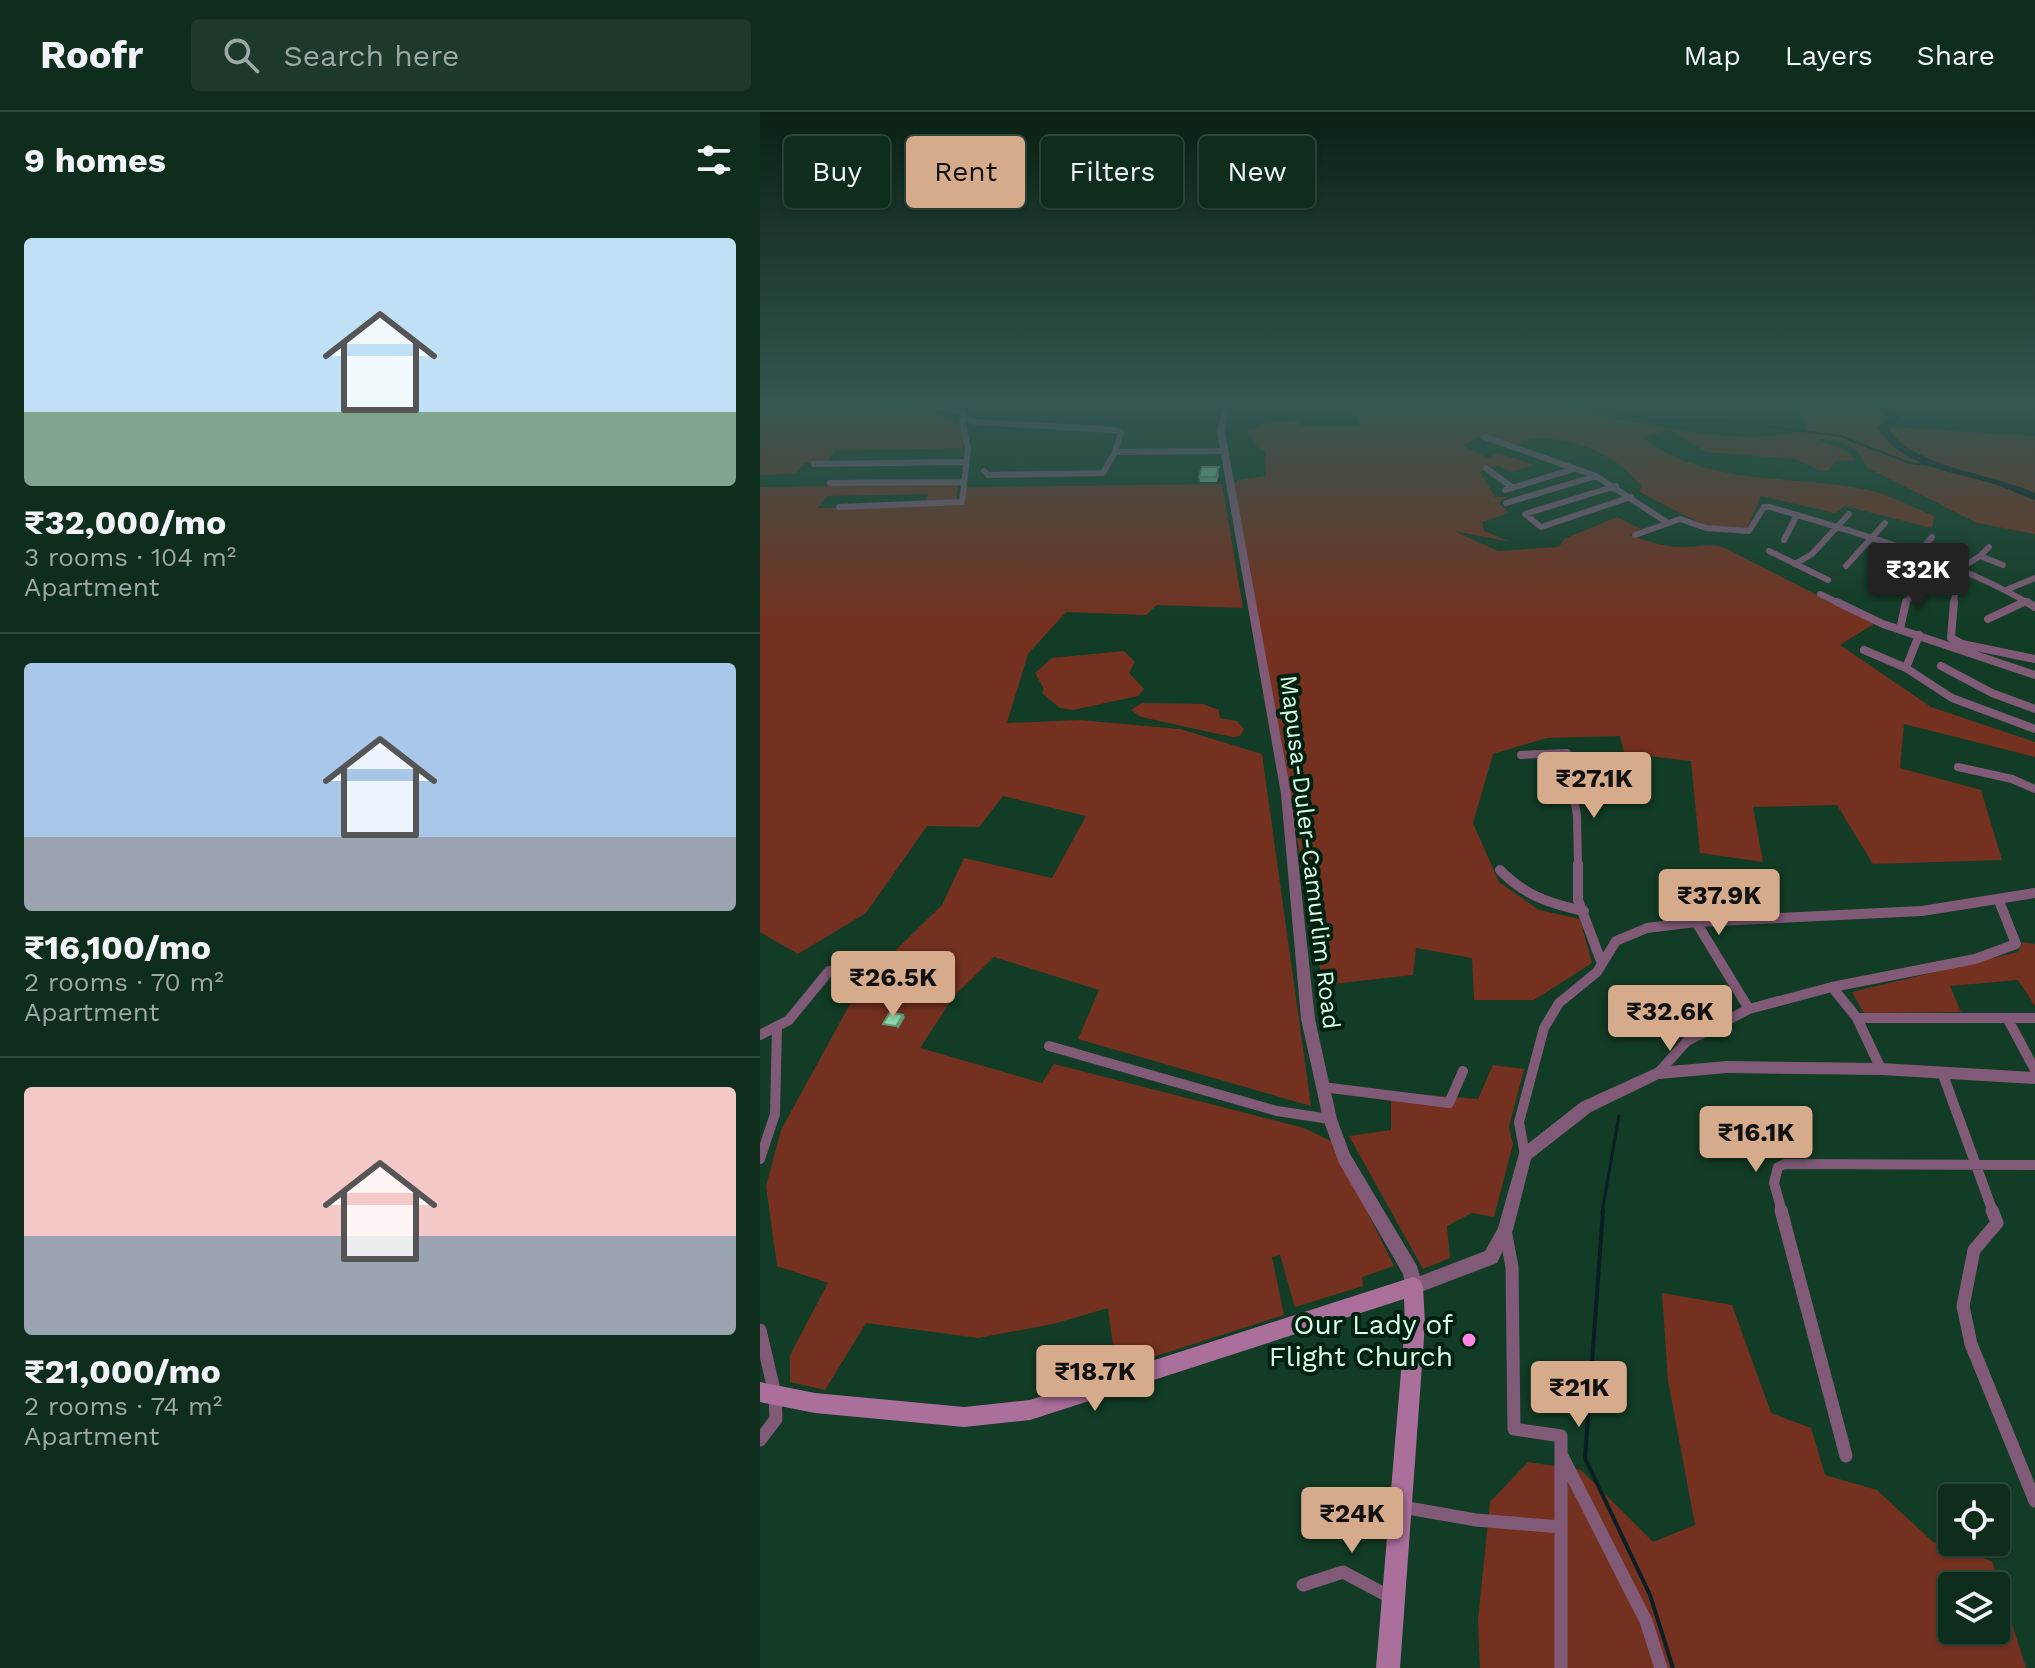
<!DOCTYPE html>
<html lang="en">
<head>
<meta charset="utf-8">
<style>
  body { margin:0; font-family:"Work Sans",sans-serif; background:#1c3929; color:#f1f3f6; height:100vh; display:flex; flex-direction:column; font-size:30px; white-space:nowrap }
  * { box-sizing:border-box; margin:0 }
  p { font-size:26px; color:#9ba8a3 }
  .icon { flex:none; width:44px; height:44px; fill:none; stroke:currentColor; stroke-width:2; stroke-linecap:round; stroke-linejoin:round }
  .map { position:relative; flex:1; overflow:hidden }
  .panel { display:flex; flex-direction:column; background:#0e2d1c; width:760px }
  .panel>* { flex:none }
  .hud { position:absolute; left:24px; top:24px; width:760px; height:72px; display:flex; gap:16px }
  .fabs { position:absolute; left:1178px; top:1372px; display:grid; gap:16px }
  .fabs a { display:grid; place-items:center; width:72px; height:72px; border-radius:8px; background:#0e2d1c; box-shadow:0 2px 6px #0004,0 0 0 2px #2e493b; font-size:40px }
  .price { position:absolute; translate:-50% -68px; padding:0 18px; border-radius:8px; background:#d6ab8b; color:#111; font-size:26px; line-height:52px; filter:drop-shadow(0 2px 4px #0008) }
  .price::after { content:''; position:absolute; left:50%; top:48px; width:24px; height:18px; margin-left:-12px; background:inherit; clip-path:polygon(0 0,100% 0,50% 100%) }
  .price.on { background:#222; color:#fff }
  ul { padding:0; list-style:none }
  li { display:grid; align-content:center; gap:16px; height:424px; padding:0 24px }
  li+li { border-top:2px solid #2e493b }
  li span { display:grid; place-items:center; height:248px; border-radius:8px; color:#555 }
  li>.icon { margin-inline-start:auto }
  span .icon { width:144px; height:144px; fill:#fffc; stroke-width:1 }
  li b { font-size:34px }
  h2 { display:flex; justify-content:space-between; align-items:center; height:96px; padding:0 24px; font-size:34px }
  .pill { padding:0 28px; border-radius:8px; background:#0e2d1c; box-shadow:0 2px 6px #0004,0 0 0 2px #2e493b; font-size:28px; line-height:72px }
  .pill.on { background:#d6ab8b; color:#111 }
  header { display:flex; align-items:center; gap:48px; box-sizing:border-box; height:112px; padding:0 40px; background:#0e2d1c; border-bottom:2px solid #2e493b }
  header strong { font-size:38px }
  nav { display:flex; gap:44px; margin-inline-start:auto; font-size:28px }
  .search { width:560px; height:72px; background:#1c3929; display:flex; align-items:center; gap:20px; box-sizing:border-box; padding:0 28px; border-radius:8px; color:#9ba8a3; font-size:30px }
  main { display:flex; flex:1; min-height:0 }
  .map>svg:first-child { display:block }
  .green { fill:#74311f; fill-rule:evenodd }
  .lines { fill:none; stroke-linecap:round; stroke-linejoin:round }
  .stream-far2 { stroke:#0a1f24; stroke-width:2 }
  .stream-far1 { stroke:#0a1f24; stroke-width:3 }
  .stream { stroke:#0a1f24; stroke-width:4 }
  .river { fill:#0a1f24; fill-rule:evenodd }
  .minor-far3 { stroke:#815a77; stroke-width:6 }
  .minor-far2 { stroke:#815a77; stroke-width:8 }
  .minor-far1 { stroke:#815a77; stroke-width:10 }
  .minor { stroke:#815a77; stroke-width:13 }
  .tertiary { fill:#815a77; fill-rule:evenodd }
  .secondary { fill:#ab6f9c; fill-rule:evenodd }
  .wall { fill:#7bbf96 }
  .shaded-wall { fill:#649b7a }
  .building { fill:#8fdeae; stroke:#649b7a; stroke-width:2 }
  .poi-dot { fill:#fd86e2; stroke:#002110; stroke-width:3 }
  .labels { text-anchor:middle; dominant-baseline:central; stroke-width:8; stroke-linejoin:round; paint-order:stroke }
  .street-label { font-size:24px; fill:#d7fee4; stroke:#002110 }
  .near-poi-label { font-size:28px; fill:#d7fee4; stroke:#002110; text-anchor:end }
</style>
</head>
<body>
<header>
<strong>Roofr</strong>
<div class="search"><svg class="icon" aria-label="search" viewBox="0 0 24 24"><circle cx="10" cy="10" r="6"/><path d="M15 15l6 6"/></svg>Search here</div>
<nav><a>Map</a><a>Layers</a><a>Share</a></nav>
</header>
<main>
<section class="panel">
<h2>9 homes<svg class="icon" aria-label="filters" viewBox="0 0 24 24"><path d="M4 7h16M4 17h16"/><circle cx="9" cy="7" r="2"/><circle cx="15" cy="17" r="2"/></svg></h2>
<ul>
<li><span style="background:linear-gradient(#bfe0f5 70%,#7fa58c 0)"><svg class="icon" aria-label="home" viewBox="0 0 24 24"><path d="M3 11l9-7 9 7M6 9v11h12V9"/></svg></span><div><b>₹32,000/mo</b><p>3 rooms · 104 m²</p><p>Apartment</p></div></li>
<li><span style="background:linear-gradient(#a9c7e8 70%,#9aa5b1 0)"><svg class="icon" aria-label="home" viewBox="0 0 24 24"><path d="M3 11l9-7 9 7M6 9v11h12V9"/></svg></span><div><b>₹16,100/mo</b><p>2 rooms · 70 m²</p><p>Apartment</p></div></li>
<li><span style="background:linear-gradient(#f6c9c9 60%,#9aa5b1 0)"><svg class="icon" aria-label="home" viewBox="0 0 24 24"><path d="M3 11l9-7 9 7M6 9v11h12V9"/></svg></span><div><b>₹21,000/mo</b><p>2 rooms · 74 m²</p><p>Apartment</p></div></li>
</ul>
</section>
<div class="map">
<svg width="1275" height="1556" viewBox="0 0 1275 1556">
  <rect width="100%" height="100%" fill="#123c25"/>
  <path class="green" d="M0,293h131l-9,2 14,7 25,-7 28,4 -4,7 9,2 11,13 -2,15 -128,3 -8,11 -22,1 -10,11 -35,1z
    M593,293c60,0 123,-6 183,0 86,9 185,47 271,25l-8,-25h86l14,16 -10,6 146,9v98l-58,-11 -111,-56c-4,-21 -29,-29 -49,-28l32,13 6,8 -19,1 -7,9h-10l-23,-11 -90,-7 -37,-23 -26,9c65,49 146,36 221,51 24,5 48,18 70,27l-2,12 -87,-22 -10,7 -74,-17 -14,33 -44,-4 -63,-33 1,-6c-23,-31 -70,-51 -110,-47 -8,1 -16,8 -24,8 -9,0 -21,-7 -29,-10l-15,9 25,12 10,-5 37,12 -24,7 -13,-7 -18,7 15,25h15l-12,5 11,11 -27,9 2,9 27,11 -57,-11 44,20 61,-4 5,-8 53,-22 24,12 -12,6c16,5 34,12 51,12 16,1 30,-5 45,1l149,76 -34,21 91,62 104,35v15l-131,-33 -4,44 81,22 21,70 -129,4 -36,-59 -84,2 10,55 -63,-9 -9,-92 -67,-8 -4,-17 -73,2 -54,16 -20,69 26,59 40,28 41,9 12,44 -58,37h-60l-2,-42 -56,-10 -3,27 -90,10 -89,-501 4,-4 28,-4 -1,-25 -7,-3 -12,-19h8l11,-7 33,-1 3,5h59z
    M198,372l-1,16 -32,2 4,-8 -101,2 -10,12 146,-4 -1,-17 259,-3 21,124 -86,-3 -11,10 -80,-3 -38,42 -21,69 72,-3 101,9 82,25 49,352 -233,-67 21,-49 -105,-33 -40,39 -34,52 122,35 12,-19 250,64 29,14 61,124 -32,11 1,9 -68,21 -15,-52 -8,2 12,58 -168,54 -8,-61 -55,16 -75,14 -112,-15 -41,67 -35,-8v-27l38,-72 -51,-17 -11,-80 15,-56 80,-146 81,-79 22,-47 88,20 34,-62 -83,-20 -24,31 -52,-1 -61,87 -68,41 -38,-22v-445z
    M364,539l11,11 -6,11 15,16 -6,7 -65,14 -13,-2 -18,-15 2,-4 -9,-16 17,-15z
    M382,591l61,1 16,6 1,8 17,3 7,8 -4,7 -8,1 -91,-20 -10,-7z
    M1263,830l12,2v62l-17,-26 -68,6 11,26 -97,1 -12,-21 166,-40z
    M733,953l31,4 -15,58 4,17 -19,73 -22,-4 -25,13 3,32 -27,11 -74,-133 42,-6v-38l87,7z
    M902,1181l70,12 39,108 40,15 14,47 52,15 56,52 59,19 34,107h-546l-2,-48 12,-118 38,-40 53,8 72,72 42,-17 -27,-144zM1192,1474h44v44h-44z"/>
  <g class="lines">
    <path class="stream-far2" d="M826,293l65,15h70l119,16 70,27 25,3"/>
    <path class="stream-far1" d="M842,1100l17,-96"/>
    <path class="stream" d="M843,1098l-18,248 65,137 23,73"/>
    <path class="river" d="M1111,293h11l17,11v4l-10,9c24,39 104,44 146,64v7c-14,-4 -27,-12 -41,-16 -41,-13 -92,-16 -116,-56l10,-10z"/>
    <path class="minor-far3" d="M169,293l34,7 2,6 11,4 139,8 6,2 -6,20 109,-1
      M725,325l111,39 72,47
      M54,352l151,-2
      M726,356l27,20
      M224,359l4,4 115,-2 12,-21
      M70,371l133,-1
      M856,374l-91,28 16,13 90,-30
      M745,378l69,-21
      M746,391l90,-27
      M79,395l123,-5 6,-54 -6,-28 3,-2
      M875,423l45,-16 26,9 43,3 15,-24h6c87,26 181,51 260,97
      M1024,428l13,-25
      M1009,439l59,29
      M1220,444l9,-9
      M1035,452l17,-10 37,-40
      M1086,454l39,-43
      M1133,472l39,-47
      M1246,478l29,-12
      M1060,482l21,10
      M1145,492l15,-19
      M1193,492l8,-36 19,-12 23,9
      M1259,492l5,-2"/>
    <path class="minor-far2" d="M1077,490l46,22 152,51
      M1194,490l-3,36 11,6 73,15
      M1267,490l8,5
      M1228,507l36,-17
      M1140,517l6,-27
      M1104,538l42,18 46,30 83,31
      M1181,554l51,27 43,16
      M1146,556l13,-33
      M761,643l46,-2 10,63 1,50
      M1198,655l54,12 23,10"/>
    <path class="minor-far1" d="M818,752v36l23,61
      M740,758c24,25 50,34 84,41
      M936,810l53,87
      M1072,875l25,31 24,51
      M1097,906h178
      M1247,906l28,52
      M0,923l29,-15 40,-49
      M289,934l228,65 53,8
      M1182,960l51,140
      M898,961l29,-32 62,-32 83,-22 143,-28 41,-15 -17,-43
      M563,975l126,16 14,-32
      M765,1043l-6,-33 25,-94 15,-25 38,-31 19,-31 31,-13 49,-6 226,-11 113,-18
      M0,1047l15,-45 2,-87
      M1022,1100l-8,-29 4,-16 7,-3 250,1"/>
    <path class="minor" d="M1021,1098l65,246
      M1232,1098l5,13 -23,27 -11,56 8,38 64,157
      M745,1118l7,37 2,162 47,7v232
      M0,1218l15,64 1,25 -16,21
      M801,1342l85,167 15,47
      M642,1395l74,13 85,7
      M543,1473l40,-13 49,26"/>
    <path class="tertiary" d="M464,293h6l-5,27 66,362 24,225 22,100 13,35 67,112 3,10 65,-25 13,-23 22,-78 61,-48 77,-35 69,-6 154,2 154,9v12l-154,-9 -154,-2 -68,6 -68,33 -60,47 -18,71 -16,33 -84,32 -6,-2 -4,-19 -64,-111 -16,-44 -22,-100 -20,-225 -64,-362z"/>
    <path class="secondary" d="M653,1165l7,3 3,7 2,37 -25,344h-24l29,-344 -1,-25 -374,121 -66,7 -149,-14 -55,-11v-20l55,11 149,14 66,-7z"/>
  </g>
  <path class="wall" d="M459,361l-2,9h-17l-1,-5z"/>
  <path class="shaded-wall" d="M143,903l2,2 -7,12 -2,-3z"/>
  <path class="building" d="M442,355h17l-3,10h-17z
    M130,900l13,3 -7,11 -13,-2z"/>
  <linearGradient id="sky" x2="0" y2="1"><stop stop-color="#0a2114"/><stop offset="0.57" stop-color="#335651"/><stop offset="1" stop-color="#335651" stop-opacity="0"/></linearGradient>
  <rect width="1275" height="510" fill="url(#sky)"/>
  <circle class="poi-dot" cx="709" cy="1228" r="8"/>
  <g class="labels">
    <g class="street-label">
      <text transform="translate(550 740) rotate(83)">Mapusa-Duler-Camurlim Road</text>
    </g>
    <g class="near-poi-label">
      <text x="693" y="1212">Our Lady of<tspan x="693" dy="32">Flight Church</tspan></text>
    </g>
  </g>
</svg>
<div class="fabs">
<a><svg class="icon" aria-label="locate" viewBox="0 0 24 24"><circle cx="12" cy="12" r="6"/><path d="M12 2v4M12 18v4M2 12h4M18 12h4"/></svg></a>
<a><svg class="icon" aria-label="layers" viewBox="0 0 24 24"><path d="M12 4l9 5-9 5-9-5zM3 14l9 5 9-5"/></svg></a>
</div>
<b class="price on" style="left:1158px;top:499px">₹32K</b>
<b class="price" style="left:834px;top:708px">₹27.1K</b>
<b class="price" style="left:959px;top:825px">₹37.9K</b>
<b class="price" style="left:133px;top:907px">₹26.5K</b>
<b class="price" style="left:910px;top:941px">₹32.6K</b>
<b class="price" style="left:996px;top:1062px">₹16.1K</b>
<b class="price" style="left:335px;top:1301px">₹18.7K</b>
<b class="price" style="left:819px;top:1317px">₹21K</b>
<b class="price" style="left:592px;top:1443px">₹24K</b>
<div class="hud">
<a class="pill">Buy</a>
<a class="pill on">Rent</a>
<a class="pill">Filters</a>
<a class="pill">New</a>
</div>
</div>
</main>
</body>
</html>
